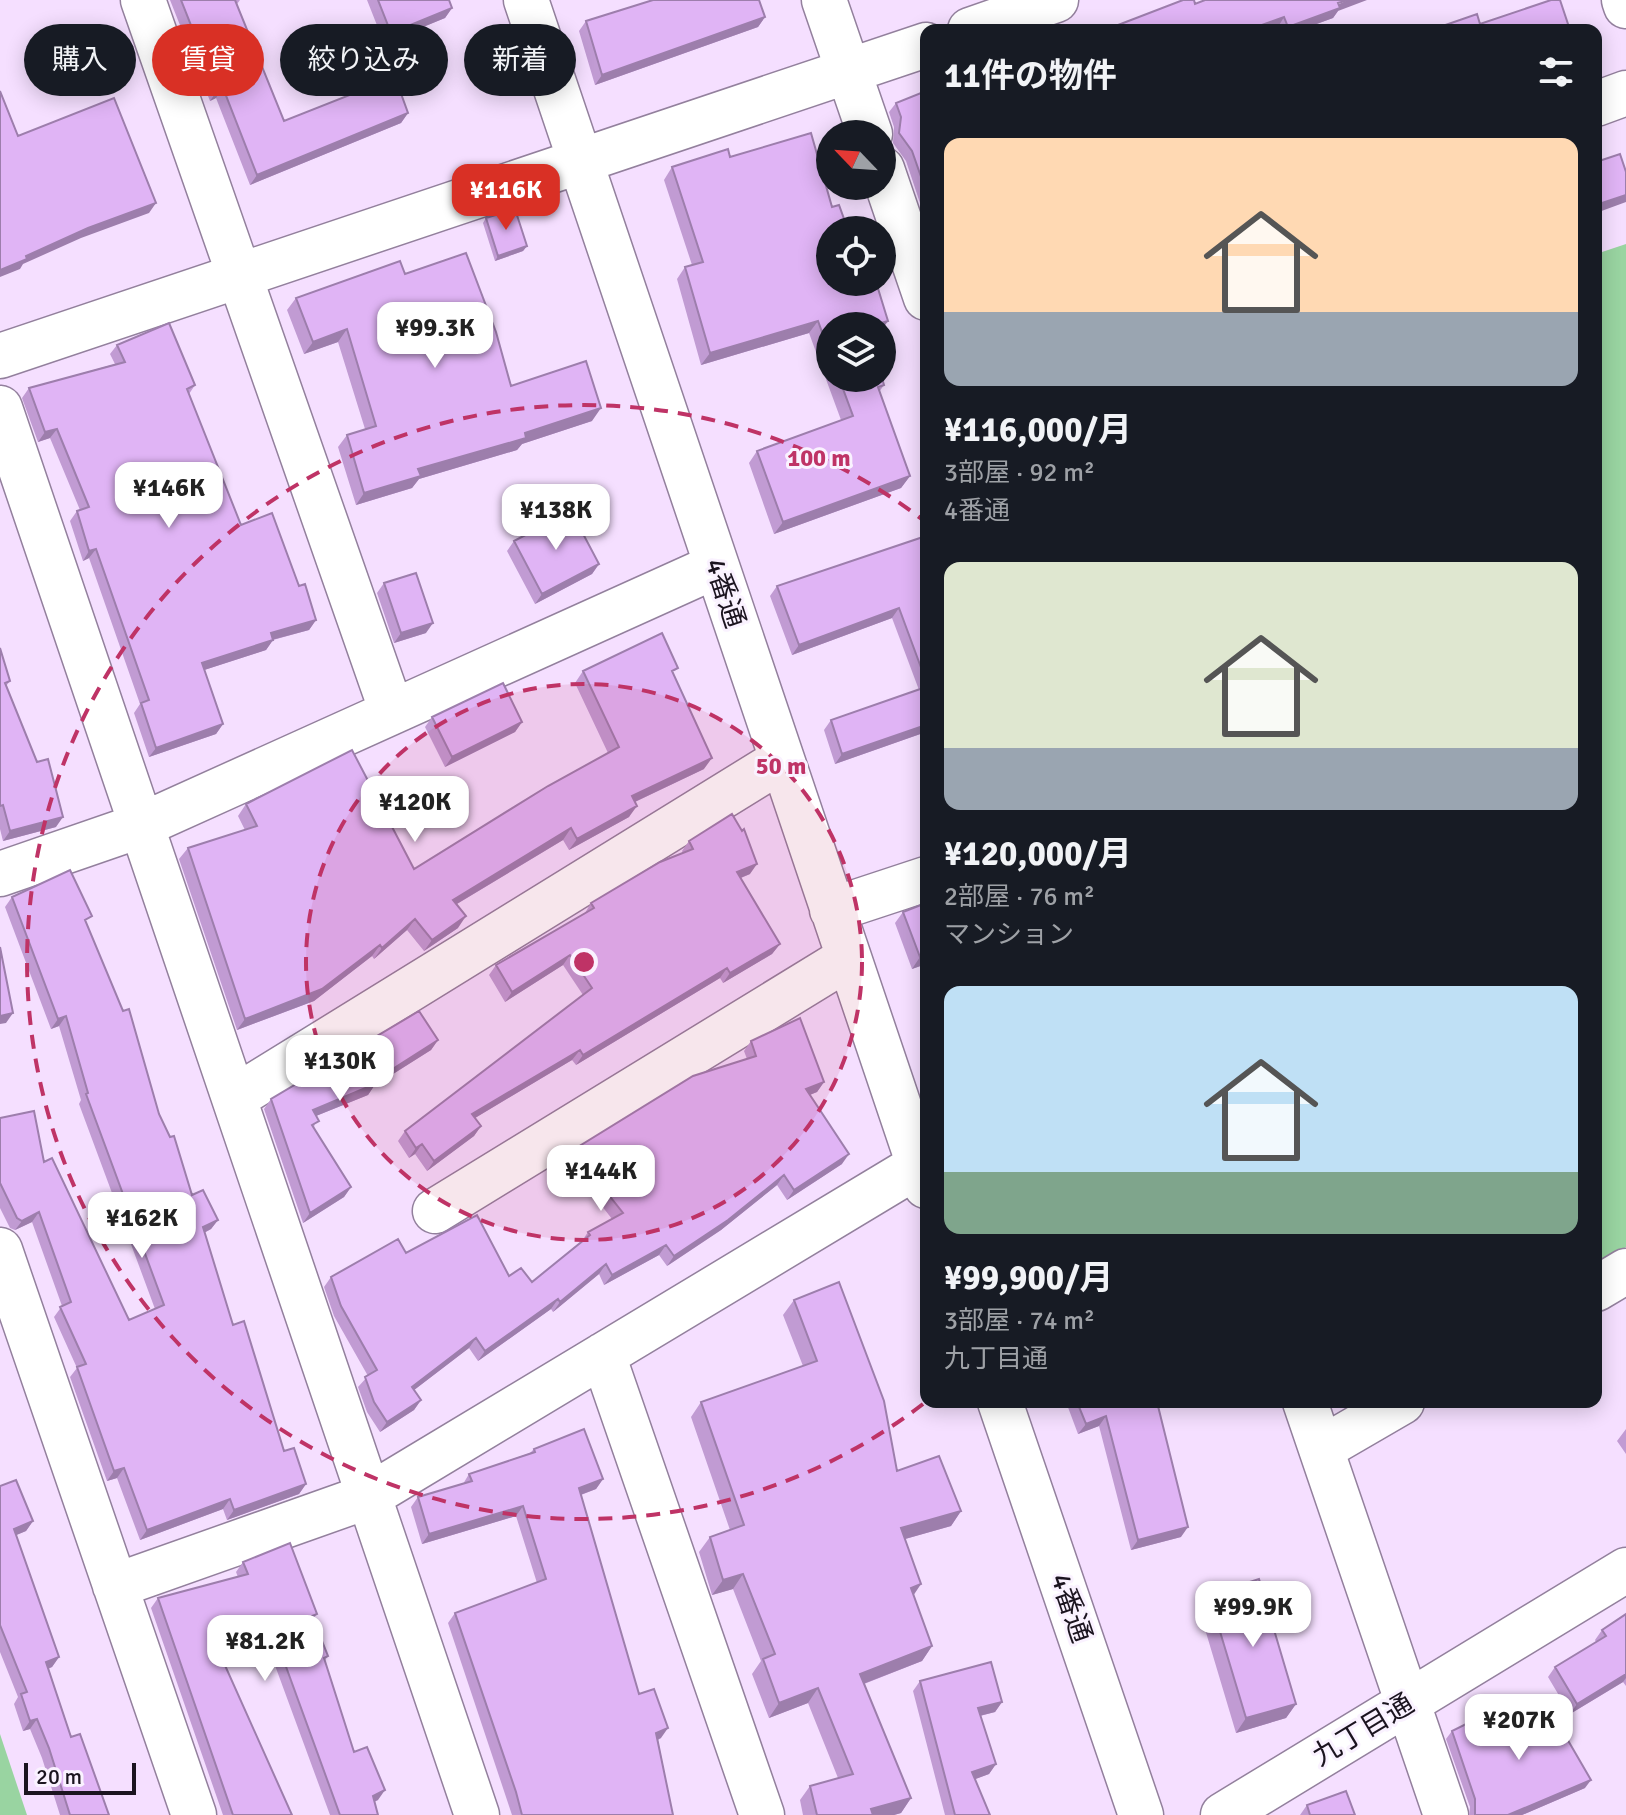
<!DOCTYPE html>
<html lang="ja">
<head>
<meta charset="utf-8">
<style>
  body { margin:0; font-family:Signika,"Noto Sans JP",sans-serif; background:#20242c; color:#f1f3f6; height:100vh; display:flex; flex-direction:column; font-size:30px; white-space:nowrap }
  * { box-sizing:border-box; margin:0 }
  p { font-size:26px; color:#9ea1a6 }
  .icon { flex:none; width:44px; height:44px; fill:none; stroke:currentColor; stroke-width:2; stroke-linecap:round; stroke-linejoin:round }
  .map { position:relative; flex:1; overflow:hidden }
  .panel { position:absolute; left:920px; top:24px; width:682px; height:1384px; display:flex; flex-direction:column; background:#171b24; border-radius:16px; box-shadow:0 4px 20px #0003 }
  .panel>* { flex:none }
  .hud { position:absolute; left:24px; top:24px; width:760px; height:72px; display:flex; gap:16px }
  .needle { width:52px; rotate:295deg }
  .buttons { position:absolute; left:816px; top:120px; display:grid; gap:16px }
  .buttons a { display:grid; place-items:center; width:80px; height:80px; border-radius:50%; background:#171b24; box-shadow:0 4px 20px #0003; font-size:40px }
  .scale { position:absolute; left:24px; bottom:20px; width:112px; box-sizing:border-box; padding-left:8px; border:4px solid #1b141f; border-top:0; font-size:22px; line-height:28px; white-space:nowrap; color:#1b141f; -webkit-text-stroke:6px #faf2ff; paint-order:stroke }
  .price { position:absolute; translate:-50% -68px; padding:0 18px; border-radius:16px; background:#fff; color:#222; font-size:26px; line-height:52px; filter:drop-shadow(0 2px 4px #0008) }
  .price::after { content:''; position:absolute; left:50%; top:48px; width:24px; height:18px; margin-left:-12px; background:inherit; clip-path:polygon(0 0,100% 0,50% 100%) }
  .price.current { background:#d93025; color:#fff }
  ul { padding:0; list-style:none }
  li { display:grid; align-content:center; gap:16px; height:424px; padding:0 24px }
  li span { display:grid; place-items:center; height:248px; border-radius:16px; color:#555 }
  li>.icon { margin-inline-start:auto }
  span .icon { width:144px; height:144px; fill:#fffc; stroke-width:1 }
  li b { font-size:34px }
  h2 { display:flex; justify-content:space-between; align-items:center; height:96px; padding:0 24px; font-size:34px }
  .tag { padding:0 28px; border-radius:36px; background:#171b24; box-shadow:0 4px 20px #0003; font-size:28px; line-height:72px }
  .tag.current { background:#d93025; color:#fff }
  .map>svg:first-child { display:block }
  .green { fill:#99d4a1 }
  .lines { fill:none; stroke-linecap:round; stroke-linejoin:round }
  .minor-casing { stroke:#93809d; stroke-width:47 }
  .minor { stroke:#fff; stroke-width:44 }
  .wall { fill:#c19bd3 }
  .shaded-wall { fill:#9d7eac }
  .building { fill:#e0b4f5; stroke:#9d7eac; stroke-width:2 }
  .ring { fill:none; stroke:#bf3366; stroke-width:4; stroke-dasharray:14 10 }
  .labels { text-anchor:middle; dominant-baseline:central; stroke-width:6; stroke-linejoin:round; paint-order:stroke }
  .street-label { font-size:28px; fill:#1b141f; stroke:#faf2ff }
  .centre { fill:#bf3366; stroke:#faf2ff; stroke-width:4 }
  .ring-label { font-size:24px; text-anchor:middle; font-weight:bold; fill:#bf3366; stroke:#faf2ff; stroke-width:6; stroke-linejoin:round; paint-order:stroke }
</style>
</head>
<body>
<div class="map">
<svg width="1626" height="1815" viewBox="0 0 1626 1815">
  <rect width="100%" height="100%" fill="#f5dfff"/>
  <path class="green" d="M1626,244v1003l-30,18v-1011z
    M0,1734l27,81h-27z"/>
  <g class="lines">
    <g class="minor-casing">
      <path id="minor" d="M143,0l249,712
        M526,0l400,1186
        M824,0l46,134
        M1624,0l2,6
        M970,30l86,-30
        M1596,104l30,-11
        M882,169l44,129
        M0,356l926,-311
        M0,408l477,1407
        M0,874l142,-49 574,-259
        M832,910l94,-31
        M234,1098l546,-337
        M435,1211l413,-253
        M0,1250l194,565
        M1596,1289l30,-18
        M603,1355l159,460
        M1000,1402l141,413
        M1305,1402l141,413
        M1321,1449l81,-47
        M115,1586l254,-90 550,-331
        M1223,1815l403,-245"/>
    </g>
    <use href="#minor" class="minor"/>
  </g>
  <path class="wall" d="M170,0h70l-3,4 47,117 124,-8 -7,10 -151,62 -34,-87 -6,3z
    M367,0h82l3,8 -7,10 -61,25z
    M1195,4l143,7 -5,7 -33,12h-21l-1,-3z
    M765,17l-7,10 -163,58 -16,-54 7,-10z
    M926,91v130l-20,-60 -13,-18 1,-16 -5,-15 7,-9z
    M730,157l100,73 58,91 -6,8v-3h-52v52h52l2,7 -5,7 31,84 -9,12 -127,46 -25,-71 8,-12 84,-31 -32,-87 -108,32 -24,-86 8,-12 7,-2 -28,-85 8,-13z
    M486,218l41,28 -4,5 -28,10 -12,-38z
    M405,274l106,112 81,35 -70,23 -5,6 -98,29 -7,9 -56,17 -18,-58 9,-12 18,-6 -27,-87 -34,12 -17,-44 9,-12z
    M117,345l78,40 -6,9 52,131 58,61 17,34 -7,10 -36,10 -7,10 -62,20 19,54 -7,10 -67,23 -15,-44 6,-9 -51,-146 -6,3 -13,-40 7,-10 3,-1 -30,-72 -12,4 -16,-44 7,-10 86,-24 -5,-10z
    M926,536v196l-91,32 -11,-34 7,-10 88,-30 -27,-72 -100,37 -22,-59 7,-10z
    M514,541l85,23 -7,10 -57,30 -28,-53z
    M384,583l42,50 -32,10 -17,-50z
    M0,648l10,33 -4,5 50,141 -53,14 -3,-12z
    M583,671l91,4 30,94 -69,33 -6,15 -60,33 -6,-10 -106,64 1,24 -34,23 -17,-21 -33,29 -2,-3 -58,45 -77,29 -58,-171 9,-11 57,-18 -7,-14 8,-12 168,65 194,-116 -33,-70z
    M432,717l90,5 -7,10 -70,35 -20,-40z
    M689,841l61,33 -9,4 39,66 -8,10 -49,29 -3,-5 -144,87 -4,-5 -97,58 6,8 -7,10 -47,35 -12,-17 -6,4 -11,-17 7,-10 178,-136 -20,-30 -58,37 -16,-27 7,-10 89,-52 6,-10 92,-50 -1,-2z
    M12,897l75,27 72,190 33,81 26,25 -7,9 -7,4 29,92 51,126 22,33 -7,10 -72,26 -4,-11 -83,31 -23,-62 -10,3 -37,-104 7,-9 -23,-51 8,-11 -30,-84 -17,8 -5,-2 -10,-20v-90l44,44 85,158 26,-11 -76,-205 2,-4 -22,-74 -8,3 -46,-122z
    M903,912l23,52 -14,5 -17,-46z
    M438,1040l-7,10 -57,36 -6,9 -52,21 -2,12 37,59 -7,10 -41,26 -39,-114 7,-10z
    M751,1041l73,41 -7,10 -7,3 32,69 -55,36 -10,-15 -56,45 -54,36 -8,-11 -55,30 -5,-11 -46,38 -2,-3 -73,52 -9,-13 -55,42 7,10 -7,10 -34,22 -13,-20 -9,-25 10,-11 -34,-60 -10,-29 7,-10 75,-24 126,29 50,-41 6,-9 24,-13 -46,-59 7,-10 174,-91 -3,-8z
    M794,1300l103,171 64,40 -10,15 -46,13 8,56 19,51 -10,15 -58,23 47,114 -10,15 -7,2h-91l-3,-15 10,-14 28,-8 -30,-75 -39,15 -17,-44 9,-13 -28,-72 -21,6 -13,-43 11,-15 20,-7 -39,-113 10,-15 102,-36 -20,-51z
    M1066,1402h94l-3,1 24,134 -50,13 -32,-124 -21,8z
    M1626,1429v25l-9,-13z
    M534,1449l69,30 -7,10 -15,6 58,199 22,44 -3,2 15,75h-161l-64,-192 7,-10 82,-30 -21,-67 -94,28 -11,-37 7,-10 45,-13 6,-10 61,-21z
    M0,1486l33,35 -7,10 -10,4 43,122 -7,10 -4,2 23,68 38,78h-49l-18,-57 -12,-29 -7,2 -9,-27 4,-7 -18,-45z
    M243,1562l74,52 -4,5 15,37 -3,4 29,92 24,48 -4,2 4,13h-48l-64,-174 -45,17 71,157h-69l-72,-207 7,-10 80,-21 -2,-5z
    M1209,1595l87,109 -10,14 -50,15 -37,-124z
    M1626,1614v72l-3,-4 -53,32 -22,-37 7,-10 41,-25 -1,-2 7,-10z
    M920,1681l82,21 -7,10 -15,4 16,48 -7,10 -14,5 15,36h-45l-32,-124z
    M1452,1731l27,7 106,50 -63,27h-53l1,-8 -24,-68z
    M1307,1805l48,10h-55z"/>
  <path class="shaded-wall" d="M1348,0h19l-29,11 -5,7 -33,12h-14l2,-3z
    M452,8l-7,10 -61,25 7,-10z
    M765,17l-7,10 -163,58 7,-10z
    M1284,17l-6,10 -9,3h-21z
    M223,88l-7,10 -6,3 7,-10z
    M408,113l-7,10 -151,62 7,-10z
    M1626,195v7l-30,11v-8z
    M156,203l-7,10 -68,25 -58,26 -3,5 -20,8v-7l26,-14 62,-28z
    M527,246l-4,5 -28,10 3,-5z
    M818,321l-9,12 -108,32 9,-12z
    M888,321l-6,8v-3h-12z
    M347,329l-9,13 -34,12 9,-12z
    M601,408l-9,13 -70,23 -5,6 -98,29 -7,9 -56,17 8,-12 54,-24z
    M57,429l-7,9 -12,4 7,-10z
    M910,476l-9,12 -127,46 9,-12z
    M96,549l-7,9 -6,3 6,-10z
    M599,564l-7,10 -57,30 7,-10z
    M899,608l-7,10 -100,37 7,-10z
    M316,620l-7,10 -45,12 7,-9z
    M433,623l-7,10 -32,10 7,-10z
    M273,640l-7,10 -71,23 7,-10z
    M522,722l-7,10 -70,35 7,-10z
    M223,724l-7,10 -67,23 7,-9z
    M926,725v7l-91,32 7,-10z
    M712,758l-8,11 -80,38 8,-11z
    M637,806l-8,11 -60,33 8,-11z
    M63,817l-7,10 -53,14 7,-10z
    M571,828l-8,12 -118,71 8,-11z
    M757,864l-7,10 -20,8 7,-10z
    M466,916l-8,12 -34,23 8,-11z
    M415,919l-8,11 -33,29 8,-11z
    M780,944l-8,10 -49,29 7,-10z
    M380,945l-8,11 -58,45 -77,29 8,-11z
    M570,955l-7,10 -58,37 7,-10z
    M926,955v9l-14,5 8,-12z
    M727,968l-7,10 -144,87 7,-10z
    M13,1013l-7,10 -6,1v-8z
    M66,1016l-7,10 -8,3 7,-10z
    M438,1040l-7,10 -57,36 -6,9 -62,25 7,-10 61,-29z
    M580,1050l-8,10 -107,64 7,-10z
    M824,1082l-7,10 -18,7 7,-10z
    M481,1126l-7,10 -47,35 7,-10z
    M422,1144l-7,10 -6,4 7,-10z
    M849,1154l-7,10 -55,36 7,-10z
    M784,1175l-7,10 -56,45 -54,36 7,-10z
    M351,1187l-7,10 -41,26 7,-10z
    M39,1212l-7,10 -17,8 7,-9z
    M218,1220l-7,9 -15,8 7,-10z
    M666,1245l-7,10 -55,30 8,-10z
    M606,1264l-7,10 -46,38 7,-10z
    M558,1299l-7,10 -73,52 7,-10z
    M476,1338l-7,10 -64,49 7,-10z
    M421,1400l-7,10 -34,22 7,-10z
    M1106,1416l-7,10 -21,8 8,-10z
    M124,1468l-7,10 -10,3 7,-10z
    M603,1479l-7,10 -24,9 7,-10z
    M306,1484l-7,10 -72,26 7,-10z
    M230,1499l-7,10 -83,31 7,-10z
    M523,1506l-7,10 -94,28 7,-10z
    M961,1511l-10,15 -60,17 10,-15z
    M33,1521l-7,10 -19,8 7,-10z
    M1188,1527l-7,10 -50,13 7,-10z
    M743,1574l-10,15 -21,6 11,-15z
    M921,1584l-10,15v-11z
    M273,1631l-7,10 -54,20 7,-9z
    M932,1646l-10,15 -72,28 10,-15z
    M59,1657l-7,10 -13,5 7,-10z
    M1626,1674v4l-3,4 -53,32 7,-10z
    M818,1688l-10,15 -39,15 10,-15z
    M1002,1702l-7,10 -24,6 7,-10z
    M1296,1704l-10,14 -50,15 10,-15z
    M37,1719l-7,10 -7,2 7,-10z
    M668,1728l-7,10 -12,5 7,-10z
    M996,1764l-7,10 -24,9 7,-11z
    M1591,1780l-6,8 -63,27h-14z
    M385,1790l-7,10 -12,5 7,-9z
    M911,1798l-10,15 -7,2h-27l4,-6z"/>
  <path class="building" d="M181,0h54l49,121 111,-44 13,36 -151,62 -34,-87 -6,3z
    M378,0h71l3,8 -61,25z
    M653,0h106l6,17 -163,58 -16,-54z
    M1183,0h11l1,4 10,-4h143l-10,3 2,5 -52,19 -4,-10 -36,13h-143z
    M1551,0h9l10,30h-139l46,-16 3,10z
    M0,91l18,45 96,-38 42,105 -68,25 -62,28 1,3 -27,11z
    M926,91v100l-14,-40 -13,-18 2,-16 -5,-14z
    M811,133l21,74 7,-2 9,25h-18v52h46l12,39 -18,5h-40v28l-12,-33 -108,32 -25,-86 18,-5 -31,-95 56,-18 2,8z
    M1620,154l6,18v23l-30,10v-43z
    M515,209l12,37 -29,10 -12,-38z
    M466,253l30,79 15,54 75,-25 15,47 -76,25 1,5 -108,31 3,7 -57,17 -17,-58 29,-9 -29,-97 -34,13 -17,-44 104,-37 5,13z
    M169,323l26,62 -8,4 54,136 31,-12 27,73 6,-2 11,36 -45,13 2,7 -71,23 21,61 -67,24 -15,-45 8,-3 -53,-151 -7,2 -12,-40 12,-4 -32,-78 -12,3 -16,-44 96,-26 -8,-17z
    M839,378h43l2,7 -6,2 32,89 -127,46 -26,-71 96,-35z
    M571,511l28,53 -57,30 -28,-53z
    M926,536v145l-27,-73 -100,37 -22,-59z
    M416,573l17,50 -32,10 -17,-50z
    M662,633l16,35 -6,3 40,87 -80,38 5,10 -60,33 -6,-11 -118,72 13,16 -34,24 -17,-21 -33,29 -2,-3 -58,44 -77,30 -57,-171 69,-22 -11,-22 106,-54 62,119 134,-83 71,-39 -36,-76z
    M0,648l10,33 -5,2 32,79 11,-3 15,58 -53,14 -7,-26 -3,1z
    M503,683l19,39 -70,35 -20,-40z
    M926,687v38l-84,29 -11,-34z
    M732,814l10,17 2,-2 13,35 -20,8 43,72 -50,29 -3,-5 -144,87 -3,-5 -108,64 9,12 -47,35 -12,-17 -6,4 -11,-17 187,-143 -22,-33 -58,37 -16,-27 98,-57 -3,-5 69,-41 33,-13 -4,-8z
    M70,870l22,46 -7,4 38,91 6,-2 30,105 11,23 4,-1 18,59 11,-5 15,30 -15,7 30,98 11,-4 40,130 10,-3 12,36 -72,26 -4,-11 -83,31 -23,-62 -10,3 -37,-104 9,-3 -26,-57 11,-5 -32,-90 -17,9 -5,-3 -17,-35v-65l34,-7 10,51 8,-4 77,162 35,-15 -78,-211 2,-1 -22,-77 -8,3 -46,-122z
    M926,903v52l-6,2 -17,-45z
    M0,947l13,66 -13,3z
    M419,1011l19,29 -64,41 1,3 -62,26 6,11 -7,4 39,62 -41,26 -39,-114z
    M800,1018l24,64 -18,7 43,65 -55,36 -10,-15 -56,45 -54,36 -8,-11 -54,30 -6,-11 -46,38 -2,-3 -73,52 -9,-13 -64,49 9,13 -34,22 -13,-20 -9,-25 12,-7 -36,-64 -10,-29 67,-38 8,14 71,-38 32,61 12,-8 11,14 58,-47 -2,-3 35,-19 -50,-63 120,-74 63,-20 -5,-15z
    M839,1282l45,119 13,70 42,-15 22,55 -60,17 20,56 -10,4 21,58 -72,28 51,124 -40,11 2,6h-56l-7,-29 43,-12 -35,-86 -39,15 -16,-44 12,-5 -32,-80 -20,6 -13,-43 34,-12 -43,-123 116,-41 -23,-61z
    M1077,1402h80l31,125 -50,13 -32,-124 -20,8z
    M584,1429l19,50 -24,9 60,206 15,-5 14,39 -12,5 17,82h-151l-6,-23 -61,-179 91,-34 -23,-73 -94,28 -11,-37 54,-16 -3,-7 66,-22 -1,-3z
    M16,1480l17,41 -19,8 45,128 -13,5 25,75 9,-3 29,81h-39l-21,-67 -12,-29 -7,2 -9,-27 6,-2 -27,-67v-139z
    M290,1543l27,71 -5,2 16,40 -4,2 30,94 13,-5 18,43 -12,6 5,19h-38l-67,-184 -54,21 73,163h-59l-75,-217 90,-24 -5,-12z
    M1259,1579l37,125 -50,14 -37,-123z
    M1626,1614v60l-49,30 -22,-37 51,-31 -4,-6z
    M991,1662l11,40 -24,6 18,56 -24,8 18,43h-35l-35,-134z
    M1544,1699l47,81 -83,35h-33v-16l-23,-68 18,-9 9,16z
    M1346,1791l9,24h-45l-3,-10z"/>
  <circle cx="584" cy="962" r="278" fill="#bf3366" fill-opacity=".12"/>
  <g class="ring">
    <circle cx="584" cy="962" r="278"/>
    <path d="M923 1404A557 557 0 1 1 923 520"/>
  </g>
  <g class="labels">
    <g class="street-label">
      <text transform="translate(725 593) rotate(72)">4番通</text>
      <text transform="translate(1071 1608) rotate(71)">4番通</text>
      <text transform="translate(1363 1730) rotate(-31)">九丁目通</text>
    </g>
  </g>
  <circle cx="584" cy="962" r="12" class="centre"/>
  <g class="ring-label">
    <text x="819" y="466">100 m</text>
    <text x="781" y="774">50 m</text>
  </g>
</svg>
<div class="buttons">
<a><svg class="needle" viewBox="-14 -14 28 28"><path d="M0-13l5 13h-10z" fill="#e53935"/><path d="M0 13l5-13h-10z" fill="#9ea1a6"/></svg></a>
<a><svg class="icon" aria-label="locate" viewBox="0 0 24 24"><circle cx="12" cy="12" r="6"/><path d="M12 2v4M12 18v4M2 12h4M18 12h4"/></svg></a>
<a><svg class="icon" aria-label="layers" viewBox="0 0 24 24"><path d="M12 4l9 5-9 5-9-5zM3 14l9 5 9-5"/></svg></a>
</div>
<div class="scale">20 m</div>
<b class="price current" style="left:506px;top:232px">¥116K</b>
<b class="price" style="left:435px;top:370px">¥99.3K</b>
<b class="price" style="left:169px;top:530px">¥146K</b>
<b class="price" style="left:556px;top:552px">¥138K</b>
<b class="price" style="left:415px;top:844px">¥120K</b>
<b class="price" style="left:340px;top:1103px">¥130K</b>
<b class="price" style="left:601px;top:1213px">¥144K</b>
<b class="price" style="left:142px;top:1260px">¥162K</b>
<b class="price" style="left:1253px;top:1649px">¥99.9K</b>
<b class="price" style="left:265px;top:1683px">¥81.2K</b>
<b class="price" style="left:1519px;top:1762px">¥207K</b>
<div class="hud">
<a class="tag">購入</a>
<a class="tag current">賃貸</a>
<a class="tag">絞り込み</a>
<a class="tag">新着</a>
</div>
<section class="panel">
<h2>11件の物件<svg class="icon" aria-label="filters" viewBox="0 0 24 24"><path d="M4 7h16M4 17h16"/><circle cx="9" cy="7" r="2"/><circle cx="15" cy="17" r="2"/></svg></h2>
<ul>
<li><span style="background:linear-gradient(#ffd9b3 70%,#9aa5b1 0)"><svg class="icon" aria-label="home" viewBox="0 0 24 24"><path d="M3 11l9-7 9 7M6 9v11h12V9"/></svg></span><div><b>¥116,000/月</b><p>3部屋 · 92 m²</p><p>4番通</p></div></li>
<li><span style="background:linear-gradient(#dfe7d0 75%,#9aa5b1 0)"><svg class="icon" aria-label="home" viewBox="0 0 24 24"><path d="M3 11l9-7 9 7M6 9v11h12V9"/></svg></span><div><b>¥120,000/月</b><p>2部屋 · 76 m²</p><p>マンション</p></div></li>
<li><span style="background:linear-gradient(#bfe0f5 75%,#7fa58c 0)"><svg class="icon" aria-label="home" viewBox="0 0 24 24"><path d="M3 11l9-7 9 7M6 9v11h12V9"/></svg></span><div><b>¥99,900/月</b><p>3部屋 · 74 m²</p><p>九丁目通</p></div></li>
</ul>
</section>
</div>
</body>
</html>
